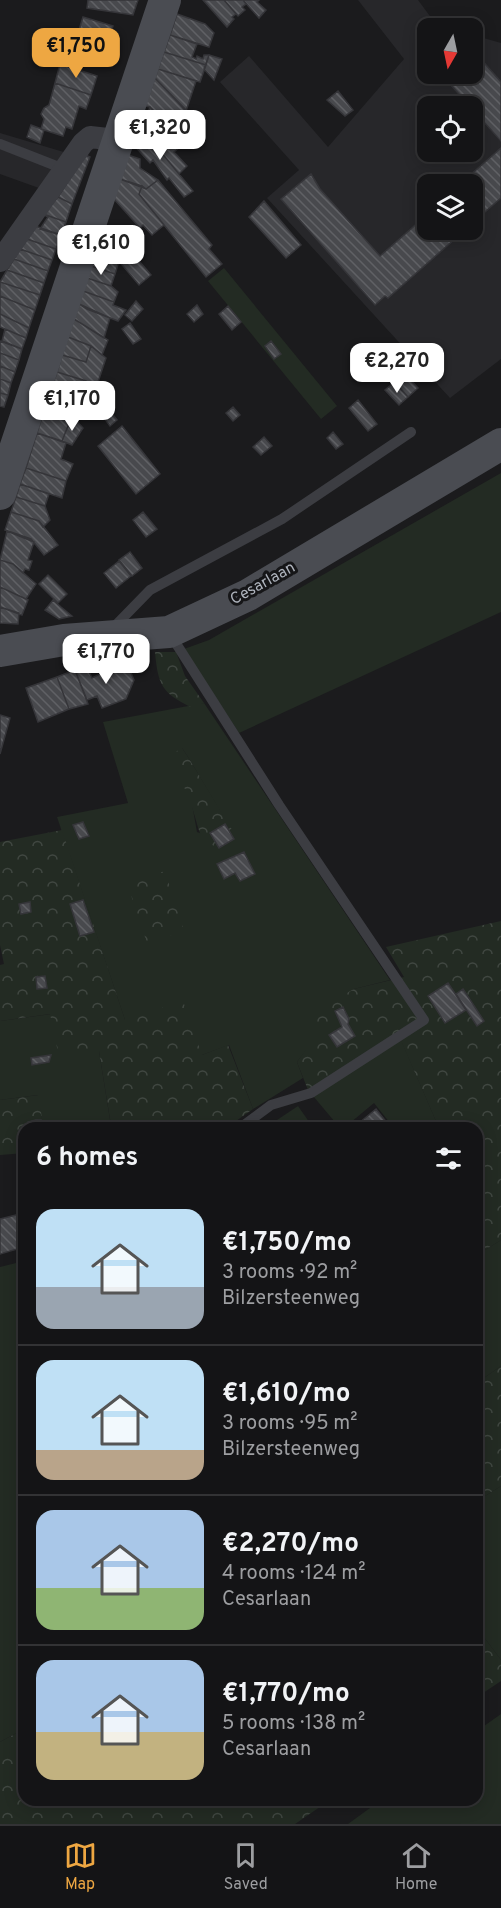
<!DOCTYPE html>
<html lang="en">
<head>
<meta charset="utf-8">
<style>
  body { margin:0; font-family:Overpass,sans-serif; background:#1d1d1f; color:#f1f3f6; height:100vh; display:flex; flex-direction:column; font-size:22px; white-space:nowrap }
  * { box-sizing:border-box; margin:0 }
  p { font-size:20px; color:#9d9ea1 }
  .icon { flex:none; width:33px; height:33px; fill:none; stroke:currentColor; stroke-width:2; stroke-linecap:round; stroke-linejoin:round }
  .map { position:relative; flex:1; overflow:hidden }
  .side { position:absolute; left:18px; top:1122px; width:465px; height:684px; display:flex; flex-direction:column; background:#141416; border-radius:18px; box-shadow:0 3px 15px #0003,0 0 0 2px #333335 }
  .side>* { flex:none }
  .needle { width:39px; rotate:189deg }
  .controls { position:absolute; left:417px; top:18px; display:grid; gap:12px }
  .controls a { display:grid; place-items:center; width:66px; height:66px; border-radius:12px; background:#141416; box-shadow:0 3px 15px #0003,0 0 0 2px #333335; font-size:30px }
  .price { position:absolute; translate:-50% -51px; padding:0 14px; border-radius:12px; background:#fff; color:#222; font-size:20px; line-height:39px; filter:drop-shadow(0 2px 3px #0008) }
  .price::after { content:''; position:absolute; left:50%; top:36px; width:18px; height:14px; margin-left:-9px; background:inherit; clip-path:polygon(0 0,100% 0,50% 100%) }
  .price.current { background:#eea742; color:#111 }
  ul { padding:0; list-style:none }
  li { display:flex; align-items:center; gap:18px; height:150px; padding:0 18px }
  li+li { border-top:2px solid #333335 }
  li span { display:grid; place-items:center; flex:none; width:168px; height:120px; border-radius:18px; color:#555 }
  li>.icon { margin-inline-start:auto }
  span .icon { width:72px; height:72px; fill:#fffc; stroke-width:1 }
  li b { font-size:26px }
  h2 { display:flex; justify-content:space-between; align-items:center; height:72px; padding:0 18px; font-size:26px }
  .tabs { display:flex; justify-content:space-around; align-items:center; height:84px; border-top:2px solid #333335; background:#141416; font-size:16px; color:#9d9ea1 }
  .tabs a { display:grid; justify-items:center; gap:3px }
  .tabs .current { color:#eea742 }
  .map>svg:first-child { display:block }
  .built { fill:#27272a; fill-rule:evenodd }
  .green { fill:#232b23; fill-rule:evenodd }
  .forest { fill:url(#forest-crowns) }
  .building { fill:url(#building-back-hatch); stroke:#353539; stroke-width:1.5 }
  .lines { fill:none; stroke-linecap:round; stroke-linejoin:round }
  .lane { stroke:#3c3d42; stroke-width:10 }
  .street { stroke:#3c3d42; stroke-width:22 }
  .secondary { stroke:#4a4c52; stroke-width:32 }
  .labels { text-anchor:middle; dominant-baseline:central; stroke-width:6; stroke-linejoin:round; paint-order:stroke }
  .street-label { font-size:16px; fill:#aeb3bc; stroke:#161618 }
</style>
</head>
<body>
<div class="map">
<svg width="501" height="1824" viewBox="0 0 501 1824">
  <defs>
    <pattern id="forest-crowns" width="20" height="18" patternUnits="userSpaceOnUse" patternTransform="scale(1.5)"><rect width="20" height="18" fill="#232b23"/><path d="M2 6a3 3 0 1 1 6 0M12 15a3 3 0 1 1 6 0" fill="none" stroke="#404741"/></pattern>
    <pattern id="building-back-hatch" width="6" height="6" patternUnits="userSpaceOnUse" patternTransform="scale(1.5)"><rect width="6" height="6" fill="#48494d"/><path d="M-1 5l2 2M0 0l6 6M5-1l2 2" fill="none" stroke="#606165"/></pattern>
  </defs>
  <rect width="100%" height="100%" fill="#1b1b1d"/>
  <path class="built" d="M358,0h60l20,27 7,1h-17v46h44l1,-39 28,8v316l-51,39 -183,-200 32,-28 -79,-88 29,-26 79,91 76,-88zM428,106h44v46h-44zM428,184h44v46h-44z
    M0,133l67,20 -28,35 -39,-14z"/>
  <path class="green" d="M224,268l113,138 -16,13 -113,-138z
    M501,473v139l-262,121 -55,-84 25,-9z
    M204,703l186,277 -36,9 -57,73 6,16 -50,31 -24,-64 -27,10 -77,-35 -68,-203 71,-14 -25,-81zM182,748l6,9 54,91 -45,-16z
    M51,1014l48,37 12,75 -68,2 -5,-33 -38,5v-79z
    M399,1035l40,93h-45l-20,-25 -30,25h-4l-32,-38z
    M298,1106l14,20 -2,2h-45z
    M501,1240v126l-24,17v-128z
    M24,1261v468l-24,13v-475z
    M501,1486v174l-24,-32v-127z
    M501,1714v110h-153l33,-24h96v-69z"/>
  <path class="forest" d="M155,652h21l9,24 19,27 -13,4c-29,-14 -33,-22 -36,-55z
    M182,748l6,9 55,91c-50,1 -39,-11 -54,-49 -5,-14 -13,-28 -20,-43z
    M62,830l63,190 58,-19 19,54 26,-10 25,64 -27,19h-142l27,-3 -12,-74 -40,6 -9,-43 -50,7v-56l4,-1 -4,-19v-103z
    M165,871l19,60 -37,12 -20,-60z
    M501,921v319l-24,15v-127h-38l-40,-92 -91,54 -11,-28 18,-25 1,-27 38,-21 50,-12 -18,-30z
    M39,1095l4,33h-19v25l-24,2v-55z
    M501,1366v120l-24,15v-118z
    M477,1628l24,32v21l-24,16z
    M24,1729v71h306l-35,24h-295v-82z"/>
  <path class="building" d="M88,0h50l-5,15 -46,-7z
    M203,0h21l12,14 -4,3 2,2 -7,8z
    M224,0h19l3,4 -4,3 3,3 -7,6z
    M243,0h16l-2,2 9,8 -7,8z
    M177,14l28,10 9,9 -5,14 -39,-12z
    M83,17l30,9 -9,26 2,4 -6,9 -29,-9z
    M170,35l27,9 -5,13 4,2 1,-3 6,3 1,-4h5l-3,10 -42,-13z
    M164,52l42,13 -6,17 -42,-13z
    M209,55l13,4 -8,21 -10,-11z
    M479,57l22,25v59l-51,-57 11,-10h11v-11z
    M60,64l37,12 -6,19 -36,-12z
    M158,69l38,12 -10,30 -31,-33z
    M155,78l32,33 -4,4 18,17 -14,14 -37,-39 -5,-1z
    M55,83l36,12 -5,14 -7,-3 -7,23 -6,-2 -3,9 -22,-7 3,-10 -3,-5 3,-6 5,-3z
    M338,91l15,19 -8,6 -18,-16z
    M150,107l34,36 -10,9 13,14 -8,8 -37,-45z
    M31,125l13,5 -4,13 -13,-6z
    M138,127l4,2 51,62 -9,6 -15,-19 -2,2 -14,-20 -3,3 -18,-20z
    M501,148v50l-29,25v-39h-12z
    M85,155l5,2 -18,47 -14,-7z
    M128,155l12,4v9l18,12 -12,9 -26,-10z
    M311,174l9,15 60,67 48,-42v16h37l-77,68 -3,-2 -10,9 -94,-106z
    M120,179l22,7 -3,8 25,31 -12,10 -9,-10 -3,3 -26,-29z
    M158,180l54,65 -3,4 13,15 -16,13 -67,-83 3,-8 4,3z
    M58,197l14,7 -6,18 -23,-8z
    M264,201l37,44 -15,13 -37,-41z
    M43,214l23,8 -5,13 -21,-6 8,-12z
    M35,226l26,9 -5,14 -29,-10z
    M129,233l13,15 -8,7 17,20 -12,10 -31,-37z
    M100,238l19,23 -4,13 -24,-8z
    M27,239l29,10 -4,11 -32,-11z
    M20,249l32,11 -4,11 -34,-12z
    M14,259l34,12 -4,12 -37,-13z
    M91,266l24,8 -4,12 -24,-8z
    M7,270l37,13 -4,12 -40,-13z
    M87,278l24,8 7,6 -4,10 -31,-11z
    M0,282l40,13 -5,15 -35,-14z
    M83,291l31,11 -1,3 13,5 -8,11 -31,-12 -8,-5z
    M0,296l35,14 -6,18 -29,-14z
    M136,301l7,8 -11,12 -7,-6z
    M79,304l31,14 -6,20 -30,-19z
    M197,305l6,9 -9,8 -7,-8z
    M228,306l13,16 -9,8 -13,-16z
    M0,314l29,14 -3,10 -26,-11z
    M74,319l34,21 -6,15 -11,-9 -23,-9z
    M130,323l11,16 -8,5 -11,-15z
    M5,329l21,9 -4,11 -20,-8z
    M68,337l23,9 -5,16 -24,-7z
    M0,341l22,8 -3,11 -19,-7z
    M271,341l10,13 -7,5 -9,-13z
    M91,346l15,12 -10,30 -3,2 -7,-9 -29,-9 5,-17 24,7z
    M0,353l19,7 -4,12 -15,-6z
    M395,363l23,25 -10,9 -22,-25z
    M0,366l15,6 -4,11 -11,-4z
    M57,372l29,9 31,39 -7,6 -8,-11 -5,4 -16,-19 -30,-10z
    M0,379l11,4 -3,12 -8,-2z
    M394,382l14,15 -9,8 -14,-15z
    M51,390l27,9 -6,17 -27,-9z
    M0,393l8,2 -4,12 -4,-1z
    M358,400l19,24 -9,7 -19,-23z
    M45,407l27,9 -10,25 -25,-8z
    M233,407l7,8 -7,6 -7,-8z
    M72,416l11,12 -11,17 -10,-4z
    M122,426l38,48 -24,20 -38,-48z
    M333,432l10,12 -7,5 -9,-11z
    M37,433l29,10 -5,16 12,5 -7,17 -40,-13z
    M264,437l8,9 -11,9 -8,-8z
    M26,468l40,13 -4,17 -42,-14z
    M20,484l29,10 -4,12 -29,-9z
    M16,497l29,9 5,14 -7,7 -4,-6 -28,-9z
    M11,512l28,9 19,24 -14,10 -13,-16 -26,-9z
    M143,512l14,17 -11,8 -13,-17z
    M7,531l27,11 -6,18 4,1 -3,9 -4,-1 -2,4 -10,-9 -13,-4z
    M130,552l12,16 -10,8 -13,-16z
    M0,560l13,4 23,20 -10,15 -26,-12z
    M119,561l12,15 -15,12 -12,-15z
    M48,575l19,19 -9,9 -19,-19z
    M0,587l28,13 -6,15 -22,-8z
    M53,600l8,7 11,9 -13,3 -14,-9z
    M0,607l19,6 -1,11 -18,-1z
    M86,665l6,13 24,-12 15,7 3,7 -8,19 -24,9 -5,-12 -10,4 -12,-30z
    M75,670l13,34 -19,5 -12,-32z
    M57,677l12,32 -31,13 -12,-34z
    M0,715l10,3 -10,36z
    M83,822l6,14 -10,3 -6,-14z
    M225,824l9,15 -15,9 -9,-15z
    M244,852l11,22 -15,7 -5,-8 -11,6 -7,-15z
    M83,900l11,32 -14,4 -10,-32z
    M30,902l1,10 -10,2 -2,-10z
    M45,976l2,12 -10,1 -1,-12z
    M448,983l18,27 -21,13 -17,-27z
    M463,989l21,32 -7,5 -21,-32z
    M343,1007l6,12 -1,5 7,12 -18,11 -8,-12 13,-8 -7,-16z
    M51,1055l-2,7 -17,3 -1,-7z
    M376,1109l15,19h-38z
    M36,1120h5l1,8h-13l-1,-6z
    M24,1213v34l-24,7v-35z"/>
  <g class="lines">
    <path class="lane" d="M0,144l64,25
      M112,629l38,-39 132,-71 129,-87
      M170,634l109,171 145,215 -113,73 -40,12 -31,23"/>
    <path class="street" d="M0,261l83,-118 7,-6 27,3"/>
    <path class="secondary" d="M0,494l165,-494
      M0,651l64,-11 105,-8 79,-37 253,-151"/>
  </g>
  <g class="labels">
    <g class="street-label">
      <text transform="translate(263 584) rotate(-29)">Cesarlaan</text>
    </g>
  </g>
</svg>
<div class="controls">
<a><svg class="needle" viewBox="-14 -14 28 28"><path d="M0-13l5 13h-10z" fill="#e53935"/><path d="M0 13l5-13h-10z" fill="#9d9ea1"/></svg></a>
<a><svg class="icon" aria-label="locate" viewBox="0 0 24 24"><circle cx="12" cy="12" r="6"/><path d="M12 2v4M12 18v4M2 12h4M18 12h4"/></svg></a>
<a><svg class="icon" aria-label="layers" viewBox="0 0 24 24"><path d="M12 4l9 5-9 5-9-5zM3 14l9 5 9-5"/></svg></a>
</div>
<b class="price current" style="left:76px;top:79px">€1,750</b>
<b class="price" style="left:160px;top:161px">€1,320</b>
<b class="price" style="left:101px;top:276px">€1,610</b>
<b class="price" style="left:397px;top:394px">€2,270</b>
<b class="price" style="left:72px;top:432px">€1,170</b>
<b class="price" style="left:106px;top:685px">€1,770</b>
<section class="side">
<h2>6 homes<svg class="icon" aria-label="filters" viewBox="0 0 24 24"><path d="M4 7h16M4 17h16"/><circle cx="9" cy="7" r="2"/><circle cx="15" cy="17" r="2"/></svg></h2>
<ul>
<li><span style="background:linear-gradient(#bfe0f5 65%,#9aa5b1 0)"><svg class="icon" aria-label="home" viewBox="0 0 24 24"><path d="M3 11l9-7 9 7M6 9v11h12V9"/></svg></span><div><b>€1,750/mo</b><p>3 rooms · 92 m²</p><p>Bilzersteenweg</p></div></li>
<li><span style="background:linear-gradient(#bfe0f5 75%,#b9a48a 0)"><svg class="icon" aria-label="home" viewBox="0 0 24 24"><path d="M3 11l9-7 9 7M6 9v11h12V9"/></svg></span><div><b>€1,610/mo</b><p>3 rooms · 95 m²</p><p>Bilzersteenweg</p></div></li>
<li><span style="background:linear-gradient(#a9c7e8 65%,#8fb573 0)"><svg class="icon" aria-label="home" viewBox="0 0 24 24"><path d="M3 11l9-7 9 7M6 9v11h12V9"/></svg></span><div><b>€2,270/mo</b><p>4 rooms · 124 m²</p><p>Cesarlaan</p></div></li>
<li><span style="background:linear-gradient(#a9c7e8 60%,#c2b280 0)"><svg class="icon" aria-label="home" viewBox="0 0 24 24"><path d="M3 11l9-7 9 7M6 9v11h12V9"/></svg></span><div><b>€1,770/mo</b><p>5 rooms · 138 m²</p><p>Cesarlaan</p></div></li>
</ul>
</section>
</div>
<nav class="tabs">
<a class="current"><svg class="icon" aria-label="map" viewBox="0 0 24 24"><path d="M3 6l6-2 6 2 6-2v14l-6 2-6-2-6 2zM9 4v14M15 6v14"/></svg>Map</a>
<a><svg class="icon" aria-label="saved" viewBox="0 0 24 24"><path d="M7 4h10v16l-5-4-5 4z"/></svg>Saved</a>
<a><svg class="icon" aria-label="home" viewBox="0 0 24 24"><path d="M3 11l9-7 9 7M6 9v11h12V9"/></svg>Home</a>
</nav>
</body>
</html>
